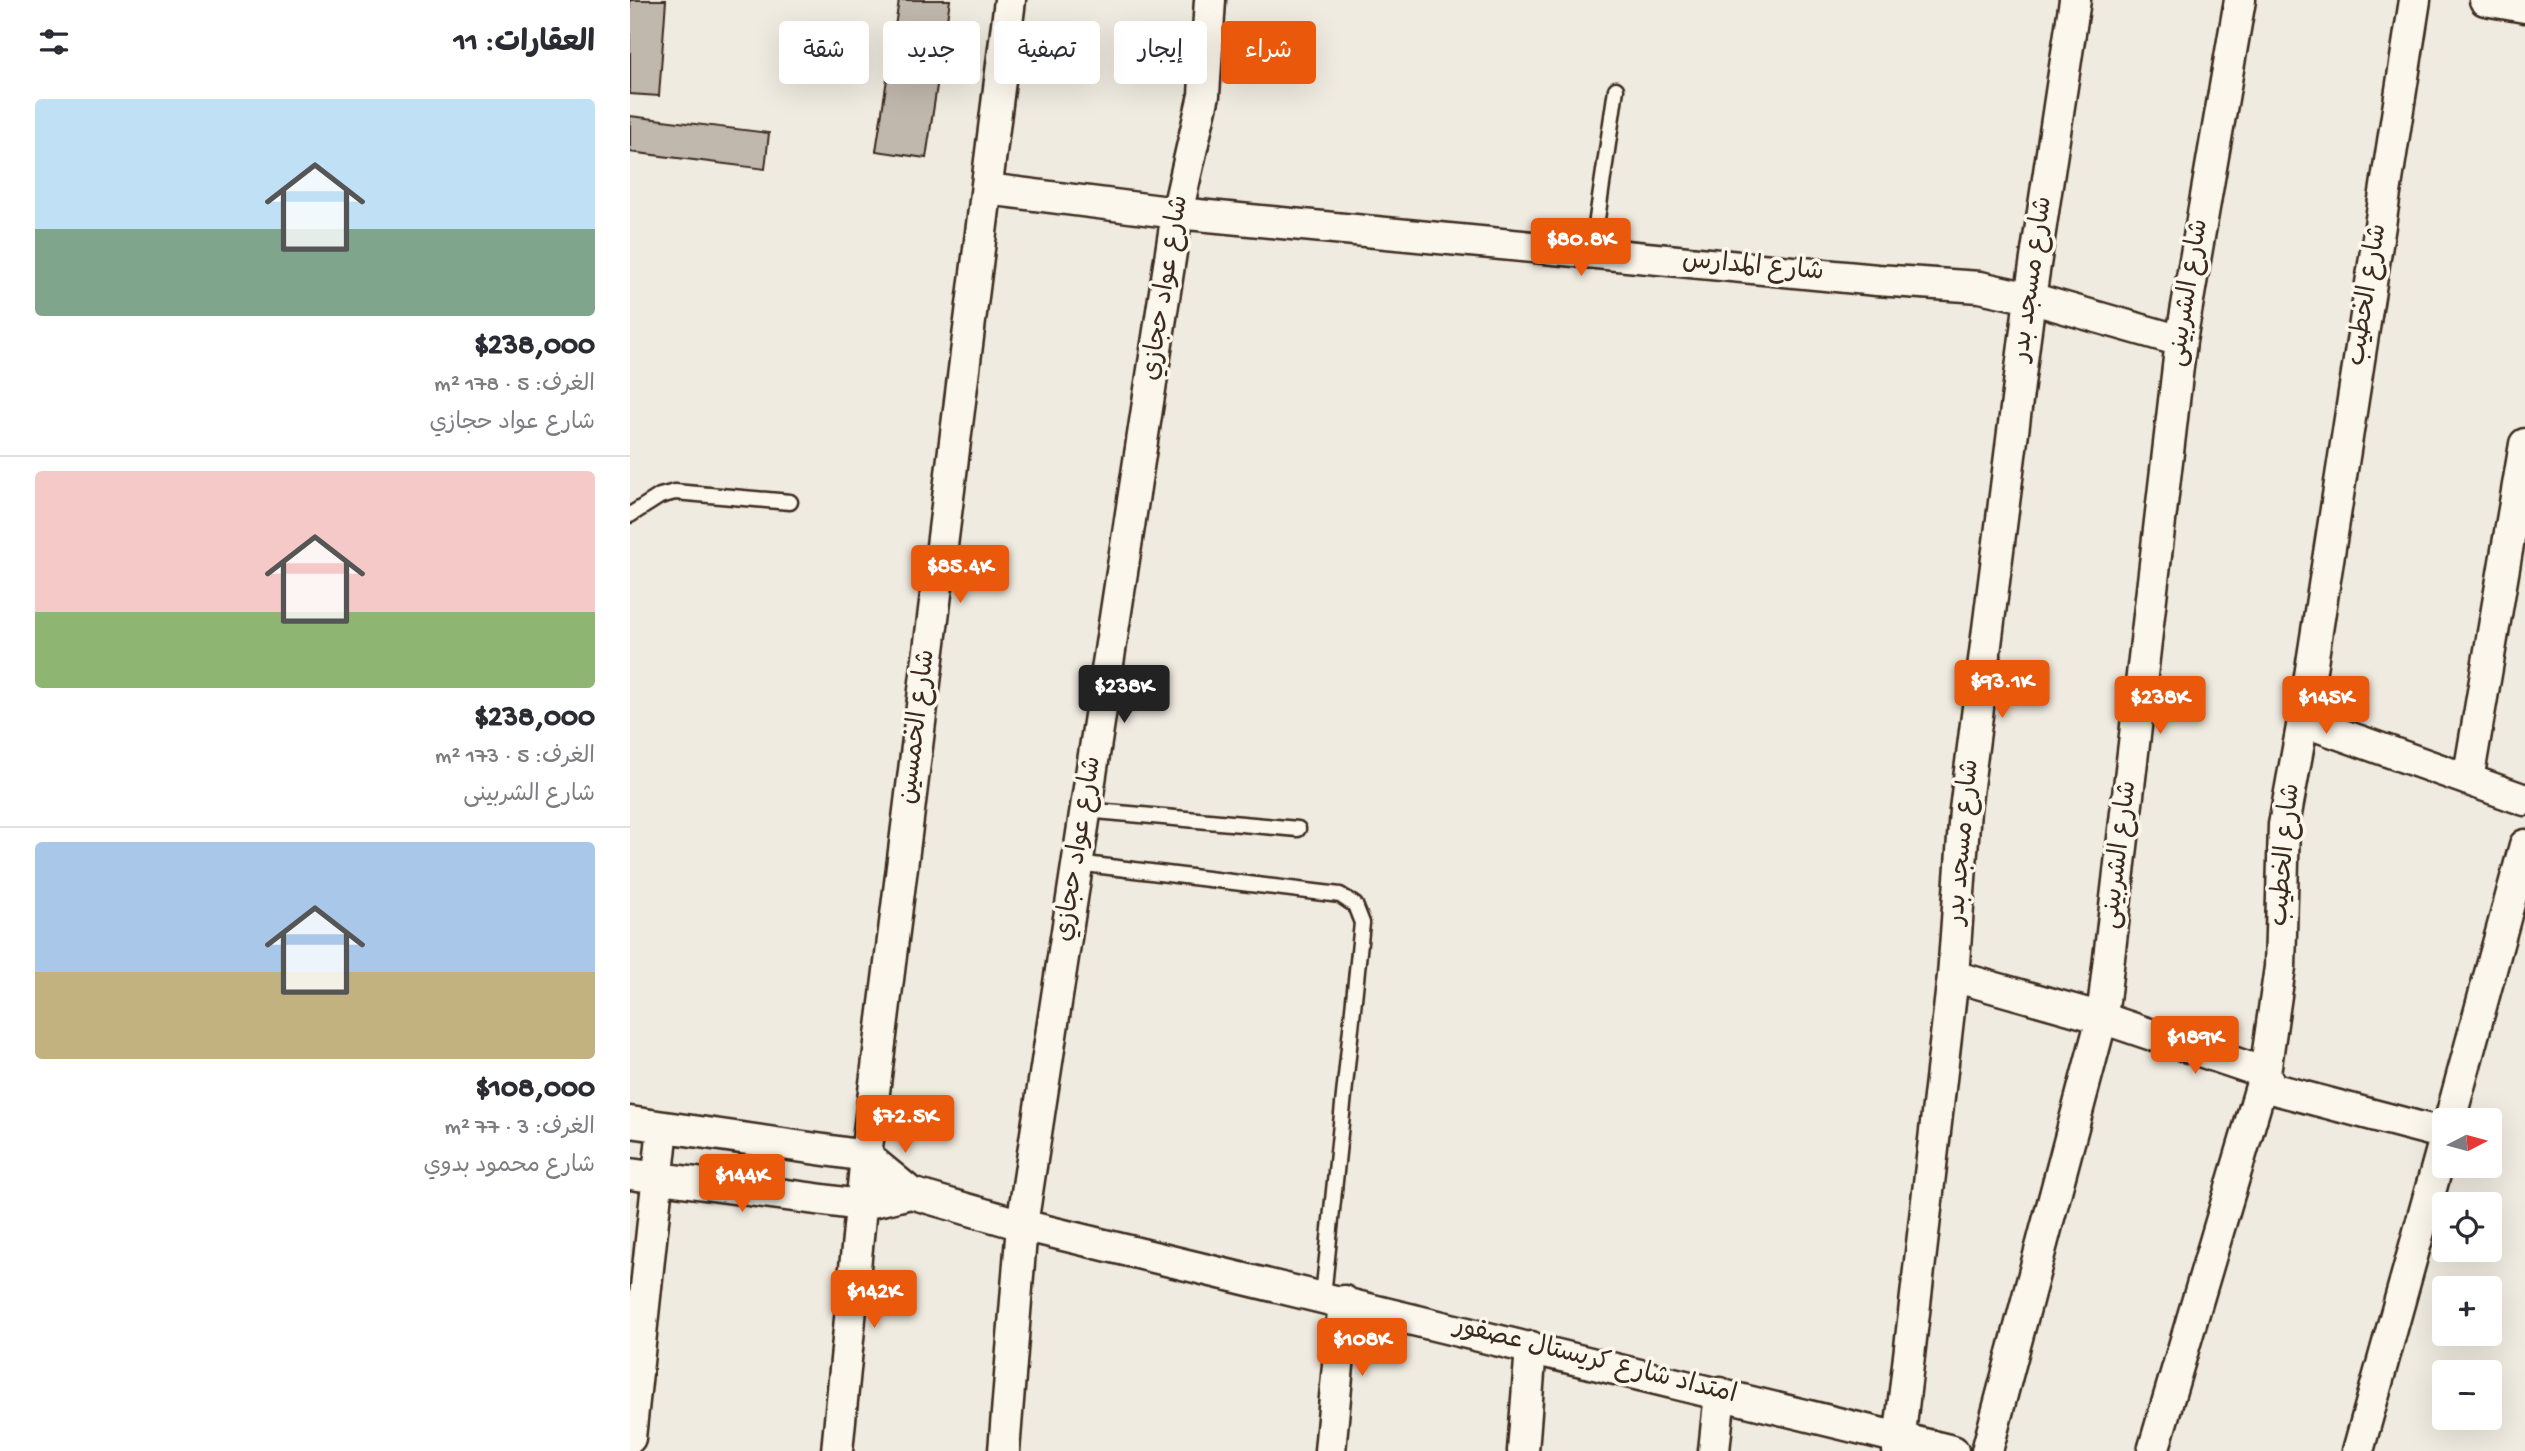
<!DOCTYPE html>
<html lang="ar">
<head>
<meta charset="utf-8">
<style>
  body { margin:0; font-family:"Gochi Hand","Playpen Sans Arabic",sans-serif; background:#f2f2f3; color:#2b2b33; direction:rtl; height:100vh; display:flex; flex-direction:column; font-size:26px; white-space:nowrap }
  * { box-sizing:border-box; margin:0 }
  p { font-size:23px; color:#7c7c81 }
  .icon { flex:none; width:38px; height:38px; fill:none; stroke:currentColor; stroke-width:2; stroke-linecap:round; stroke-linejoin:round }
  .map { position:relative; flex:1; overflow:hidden; direction:ltr }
  .panel { display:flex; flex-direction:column; background:#fff; width:630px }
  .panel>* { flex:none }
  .guide { position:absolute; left:21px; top:21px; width:665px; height:63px; direction:rtl; display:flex; gap:14px }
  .needle { width:46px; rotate:84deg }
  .controls { position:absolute; left:1802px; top:1108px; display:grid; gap:14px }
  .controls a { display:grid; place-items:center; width:70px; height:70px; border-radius:7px; background:#fff; box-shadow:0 7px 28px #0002; font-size:35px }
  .price { position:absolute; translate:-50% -60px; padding:0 16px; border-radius:7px; background:#ea580c; color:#fff; font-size:23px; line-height:46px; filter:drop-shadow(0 2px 4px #0008) }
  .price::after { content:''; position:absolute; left:50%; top:42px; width:21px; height:16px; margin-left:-10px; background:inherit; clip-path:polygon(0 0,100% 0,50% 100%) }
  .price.on { background:#222; color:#fff }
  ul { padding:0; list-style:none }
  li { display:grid; align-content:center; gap:14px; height:371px; padding:0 35px }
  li+li { border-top:2px solid #e1e1e2 }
  li span { display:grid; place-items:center; height:217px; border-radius:7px; color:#555 }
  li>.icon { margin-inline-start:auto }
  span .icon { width:126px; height:126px; fill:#fffc; stroke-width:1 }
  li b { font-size:30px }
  h2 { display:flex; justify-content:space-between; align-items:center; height:84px; padding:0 35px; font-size:30px }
  .chip { padding:0 24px; border-radius:7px; background:#fff; box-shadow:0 7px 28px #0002; font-size:24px; line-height:63px }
  .chip.on { background:#ea580c; color:#fff }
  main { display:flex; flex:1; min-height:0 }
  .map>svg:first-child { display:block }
  .building { fill:#c0b8ad; stroke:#3b2a1e; stroke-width:2 }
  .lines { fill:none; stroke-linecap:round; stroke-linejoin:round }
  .lane-casing { stroke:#3b2a1e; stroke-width:19 }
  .street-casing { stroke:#3b2a1e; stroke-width:35 }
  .lane { stroke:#fbf7ec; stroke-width:14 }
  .street { stroke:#fbf7ec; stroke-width:30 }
  .labels { text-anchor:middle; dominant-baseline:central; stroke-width:7; stroke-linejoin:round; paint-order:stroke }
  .street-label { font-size:26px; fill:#3b2a1e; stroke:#fbf7ec }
</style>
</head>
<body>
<main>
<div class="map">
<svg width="1895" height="1451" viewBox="0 0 1895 1451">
  <rect width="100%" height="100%" fill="#f0ebe0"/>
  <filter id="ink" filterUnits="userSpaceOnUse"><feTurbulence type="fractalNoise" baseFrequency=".0143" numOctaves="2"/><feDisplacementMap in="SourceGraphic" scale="14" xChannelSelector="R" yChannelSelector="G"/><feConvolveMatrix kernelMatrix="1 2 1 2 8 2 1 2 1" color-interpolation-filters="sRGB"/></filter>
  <g filter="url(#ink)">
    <path class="building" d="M0,0h36l-7,96 -29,-2z
      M269,0h51l-24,158 -50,-7z
      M0,116l139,17 -4,36 -135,-17z"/>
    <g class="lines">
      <g class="lane-casing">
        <path id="lane" d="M962,253l24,-164
          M0,515l30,-19 15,-4 115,10
          M455,810l213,19
          M447,863l263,32 15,10 7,18 -39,373"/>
      </g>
      <g class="street-casing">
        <path id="street" d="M1855,0l40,7
          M357,189l190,24 700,67 103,7 50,11 151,43
          M1673,721l222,79
          M1838,780l57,-336
          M1323,976l149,42 163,55 5,13 8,4 167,44
          M1820,1120l75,-275
          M0,1122l236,34 45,37 111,32 931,226
          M0,1174l230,31 51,-12
          M0,1438l33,-311
          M207,1451l29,-295 144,-1156
          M374,1451l18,-226 155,-1012 27,-118 6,-95
          M700,1451l14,-150
          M893,1451l8,-104
          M1084,1451l6,-58
          M1268,1451l55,-475 12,-166 65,-512 45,-298
          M1357,1451l115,-433 79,-677 59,-341
          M1523,1451l112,-378 15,-106 4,-142 19,-104 112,-721
          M1728,1451l87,-313"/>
      </g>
      <use href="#lane" class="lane"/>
      <use href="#street" class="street"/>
    </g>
  </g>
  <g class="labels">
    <g class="street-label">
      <text transform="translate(1123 268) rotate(5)">شارع المدارس</text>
      <text transform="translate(1404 279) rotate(-82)">شارع مسجد بدر</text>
      <text transform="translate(537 288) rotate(-81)">شارع عواد حجازي</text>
      <text transform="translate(1560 293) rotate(-81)">شارع الشربينى</text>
      <text transform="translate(1739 295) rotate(-81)">شارع الخطيب</text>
      <text transform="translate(289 727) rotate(-83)">شارع الخمسين</text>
      <text transform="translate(1335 842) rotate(-85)">شارع مسجد بدر</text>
      <text transform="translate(450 849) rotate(-81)">شارع عواد حجازي</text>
      <text transform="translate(1491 855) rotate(-83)">شارع الشربينى</text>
      <text transform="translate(1657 855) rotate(-85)">شارع الخطيب</text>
      <text transform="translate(965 1362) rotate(14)">امتداد شارع كريستال عصفور</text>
    </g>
  </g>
</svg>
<div class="controls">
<a><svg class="needle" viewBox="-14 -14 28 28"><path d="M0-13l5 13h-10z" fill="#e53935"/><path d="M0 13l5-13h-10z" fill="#7c7c81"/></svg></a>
<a><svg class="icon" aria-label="locate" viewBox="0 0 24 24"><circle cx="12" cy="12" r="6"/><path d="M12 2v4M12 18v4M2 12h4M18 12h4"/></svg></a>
<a>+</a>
<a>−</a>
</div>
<b class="price" style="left:951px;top:278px">$80.8K</b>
<b class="price" style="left:330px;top:605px">$85.4K</b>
<b class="price" style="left:1372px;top:720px">$93.1K</b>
<b class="price on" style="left:494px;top:725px">$238K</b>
<b class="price" style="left:1530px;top:736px">$238K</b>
<b class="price" style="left:1696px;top:736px">$145K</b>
<b class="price" style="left:1565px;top:1076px">$189K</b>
<b class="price" style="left:275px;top:1155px">$72.5K</b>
<b class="price" style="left:112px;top:1214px">$144K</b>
<b class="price" style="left:244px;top:1330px">$142K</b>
<b class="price" style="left:732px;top:1378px">$108K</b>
<div class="guide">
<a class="chip on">شراء</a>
<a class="chip">إيجار</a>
<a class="chip">تصفية</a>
<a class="chip">جديد</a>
<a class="chip">شقة</a>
</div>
</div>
<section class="panel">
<h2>العقارات: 11<svg class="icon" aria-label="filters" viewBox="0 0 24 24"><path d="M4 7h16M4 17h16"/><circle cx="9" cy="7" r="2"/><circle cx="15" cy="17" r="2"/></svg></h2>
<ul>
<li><span style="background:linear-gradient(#bfe0f5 60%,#7fa58c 0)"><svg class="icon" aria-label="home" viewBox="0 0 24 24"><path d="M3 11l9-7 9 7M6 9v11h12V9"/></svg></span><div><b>$238,000</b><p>الغرف: 5 · 178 m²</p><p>شارع عواد حجازي</p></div></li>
<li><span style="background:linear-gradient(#f6c9c9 65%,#8fb573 0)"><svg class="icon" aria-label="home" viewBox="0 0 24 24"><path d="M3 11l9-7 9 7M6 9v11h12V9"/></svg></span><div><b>$238,000</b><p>الغرف: 5 · 173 m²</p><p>شارع الشربينى</p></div></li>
<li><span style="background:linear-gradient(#a9c7e8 60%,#c2b280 0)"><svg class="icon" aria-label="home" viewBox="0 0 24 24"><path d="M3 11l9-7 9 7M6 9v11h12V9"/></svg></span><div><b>$108,000</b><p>الغرف: 3 · 77 m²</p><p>شارع محمود بدوي</p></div></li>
</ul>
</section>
</main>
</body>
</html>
